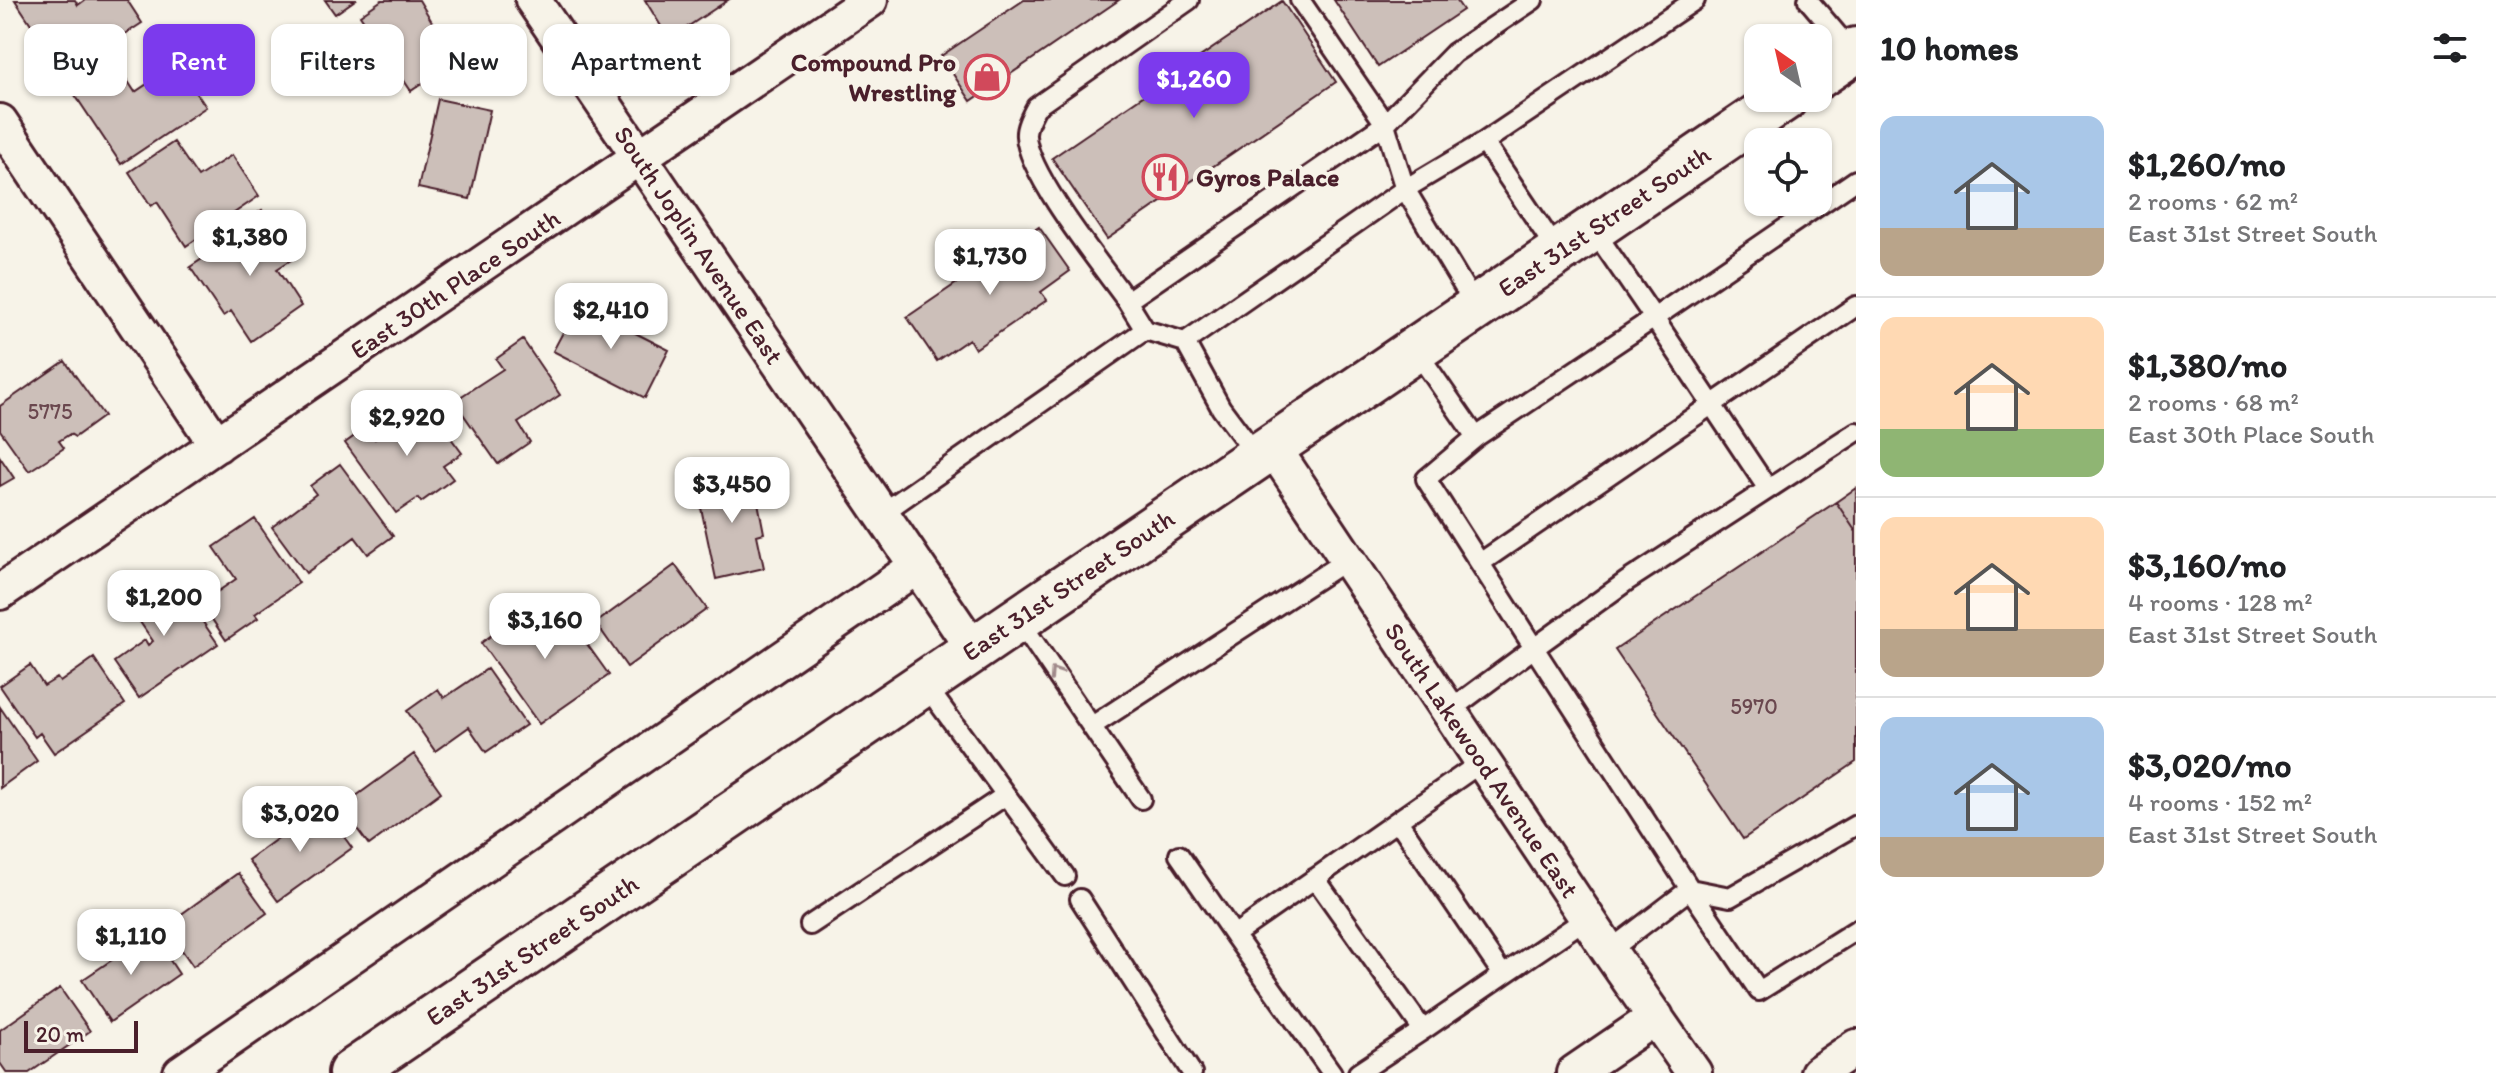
<!DOCTYPE html>
<html lang="en">
<head>
<meta charset="utf-8">
<style>
  body { margin:0; font-family:Itim,sans-serif; background:#f6f6f6; color:#202124; height:100vh; display:flex; flex-direction:column; font-size:30px; white-space:nowrap }
  * { box-sizing:border-box; margin:0 }
  p { font-size:26px; color:#757577 }
  .icon { flex:none; width:44px; height:44px; fill:none; stroke:currentColor; stroke-width:2; stroke-linecap:round; stroke-linejoin:round }
  .map { position:relative; flex:1; overflow:hidden }
  .sheet { display:flex; flex-direction:column; background:#fff; width:640px }
  .sheet>* { flex:none }
  .guide { position:absolute; left:24px; top:24px; width:760px; height:72px; display:flex; gap:16px }
  .needle { width:52px; rotate:326deg }
  .tools { position:absolute; left:1744px; top:24px; display:grid; gap:16px }
  .tools a { display:grid; place-items:center; width:88px; height:88px; border-radius:16px; background:#fff; box-shadow:0 2px 6px #0004; font-size:40px }
  .scale { position:absolute; left:24px; bottom:20px; width:114px; box-sizing:border-box; padding-left:8px; border:4px solid #4a1f2b; border-top:0; font-size:22px; line-height:28px; white-space:nowrap; color:#4a1f2b; -webkit-text-stroke:6px #f7f3e8; paint-order:stroke }
  .price { position:absolute; translate:-50% -68px; padding:0 18px; border-radius:16px; background:#fff; color:#222; font-size:26px; line-height:52px; filter:drop-shadow(0 2px 4px #0008) }
  .price::after { content:''; position:absolute; left:50%; top:48px; width:24px; height:18px; margin-left:-12px; background:inherit; clip-path:polygon(0 0,100% 0,50% 100%) }
  .price.on { background:#7c3aed; color:#fff }
  ul { padding:0; list-style:none }
  li { display:flex; align-items:center; gap:24px; height:200px; padding:0 24px }
  li+li { border-top:2px solid #e0e0e0 }
  li span { display:grid; place-items:center; flex:none; width:224px; height:160px; border-radius:16px; color:#555 }
  li>.icon { margin-inline-start:auto }
  span .icon { width:96px; height:96px; fill:#fffc; stroke-width:1 }
  li b { font-size:34px }
  h2 { display:flex; justify-content:space-between; align-items:center; height:96px; padding:0 24px; font-size:34px }
  .pill { padding:0 28px; border-radius:16px; background:#fff; box-shadow:0 2px 6px #0004; font-size:28px; line-height:72px }
  .pill.on { background:#7c3aed; color:#fff }
  main { display:flex; flex:1; min-height:0 }
  .map>svg:first-child { display:block }
  .building { fill:#ccbfb9; stroke:#4a1f2b; stroke-width:2 }
  .lines { fill:none; stroke-linecap:round; stroke-linejoin:round }
  .lane-casing { stroke:#4a1f2b; stroke-width:24 }
  .street-casing { stroke:#4a1f2b; stroke-width:40 }
  .secondary-casing { stroke:#4a1f2b; stroke-width:50 }
  .lane { stroke:#f7f3e8; stroke-width:18 }
  .street { stroke:#f7f3e8; stroke-width:34 }
  .secondary { stroke:#f7f3e8; stroke-width:44 }
  .oneway { stroke:#a0898a }
  .labels { text-anchor:middle; dominant-baseline:central; stroke-width:8; stroke-linejoin:round; paint-order:stroke }
  .number-label { font-size:22px; fill:#6a474e }
  .poi-label { font-size:26px; font-weight:bold; fill:#4a1f2b; stroke:#f7f3e8; text-anchor:end }
  .street-label { font-size:26px; fill:#4a1f2b; stroke:#f7f3e8 }
</style>
</head>
<body>
<main>
<div class="map">
<svg width="1856" height="1073" viewBox="0 0 1856 1073">
  <rect width="100%" height="100%" fill="#f7f3e8"/>
  <filter id="ink" filterUnits="userSpaceOnUse"><feTurbulence type="fractalNoise" baseFrequency=".0125" numOctaves="2"/><feDisplacementMap in="SourceGraphic" scale="16" xChannelSelector="R" yChannelSelector="G"/><feConvolveMatrix kernelMatrix="1 2 1 2 8 2 1 2 1" color-interpolation-filters="sRGB"/></filter>
  <g filter="url(#ink)">
    <path class="building" d="M15,0h60l3,5 7,-5h42l15,23 -78,51z
      M325,0h30l-20,14z
      M382,0h37l18,30 -2,1 20,30 -44,30 -51,-76z
      M645,0h83l-59,39z
      M1024,0h95l-148,101 -30,-45z
      M1334,0h122l7,10 -85,57z
      M1282,1l54,81 -229,157 -55,-81z
      M110,54l25,38 42,-28 29,43 -85,57 -54,-81z
      M438,99l52,11 -20,89 -52,-11z
      M174,142l24,35 34,-22 27,41 -73,50 -29,-44 -6,4 -22,-34z
      M262,210l32,48 -17,11 24,37 -50,35 -20,-30 -8,5 -33,-49 60,-40 -4,-6z
      M1039,227l31,44 -29,21 6,8 -72,49 -6,-10 -32,22 -30,-44z
      M578,304l91,46 -24,48 -92,-47z
      M523,340l37,55 -42,28 12,19 -32,22 -44,-63 49,-32 -7,-10z
      M65,361l39,55 -29,21 -5,-3 -11,7 5,7 -35,23 -29,-41v-24z
      M424,402l38,51 -19,13 10,13 -32,23 -3,-4 -22,15 -51,-70 22,-16 8,12z
      M0,457l14,21 -14,8z
      M340,464l53,72 -25,18 -13,-17 -49,36 -34,-46 44,-33 -6,-8z
      M744,474l4,19 8,-1 8,41 -7,2 7,33 -48,11 -20,-95z
      M1856,488v44l-20,-30z
      M1836,502l20,30v230l-113,77 -128,-189z
      M255,519l44,64 -44,31 3,4 -32,22 -25,-37 35,-24 -22,-32z
      M675,565l32,44 -80,58 -31,-44z
      M172,577l46,67 -79,54 -25,-36 31,-22 3,5 5,-4 -24,-35z
      M557,602l52,73 -70,49 -58,-81 41,-30 7,10z
      M94,658l31,46 -71,49 -14,-20 -5,4 -35,-51 30,-21 14,21 13,-8 3,4z
      M487,669l39,56 -40,27 -17,-25 -34,24 -28,-40 31,-22 6,9z
      M0,707l37,54 -37,27z
      M414,754l27,38 -72,53 -28,-38z
      M322,806l30,42 -74,53 -30,-41z
      M238,873l29,40 -74,53 -28,-40z
      M152,933l27,41 -69,48 -28,-42z
      M60,988l30,43 -61,42h-22l-7,-10v-33z"/>
    <g class="lines">
      <g class="lane-casing">
        <path id="lane" d="M1300,0l85,124 69,-71 79,-53
          M1808,0l44,52
          M1484,142l211,-142
          M1127,301c-25,-35 -99,-126 -101,-165 -1,-9 6,-21 10,-29l153,-107
          M1185,342l220,-153 79,-47 74,110
          M1415,349l61,88 -50,42 108,169 -85,63
          M1476,437l178,-119 -61,-89
          M1257,456l-36,-48 -36,-66 -40,-12 -18,-29 258,-177 20,65 71,118
          M1768,489l-114,-171 202,-138
          M881,514l264,-184
          M1480,563l376,-257
          M1019,620l122,179
          M1092,726l256,-167
          M1006,795l59,81
          M1398,821l105,154 84,-57
          M1179,855l55,80 249,-174
          M1315,878l108,152 80,-55
          M1690,889l69,102 97,-61
          M1690,889l40,8 126,-72
          M1080,899l112,174
          M810,925l196,-130 -82,-112
          M1234,935l98,138
          M1609,951l81,-62 -156,-241 93,-67 229,-149
          M1358,1073l65,-43"/>
      </g>
      <g class="street-casing">
        <path id="street" d="M533,0l441,650
          M0,122l217,323
          M1272,446l337,505 85,122
          M0,592l870,-592
          M181,1073l735,-506
          M1574,1073l82,-56
          M1818,1073l38,-26"/>
      </g>
      <g class="secondary-casing">
        <path id="secondary" d="M1818,76l38,-26
          M351,1073l1434,-975"/>
      </g>
      <use href="#lane" class="lane"/>
      <use href="#street" class="street"/>
      <use href="#secondary" class="secondary"/>
    </g>
    <defs><path id="oneway-chevron" d="M-2-3.5L2.5 0L-2 3.5" fill="none" stroke-width="1.6" stroke-linecap="round" stroke-linejoin="round" transform="scale(2)"/></defs>
    <use class="oneway" href="#oneway-chevron" transform="translate(1055 673) rotate(-124)"/>
  </g>
  <defs>
    <g id="shop-ring" transform="scale(2.3)"><circle r="9.5" fill="#f7f3e8" stroke="#d1495b" stroke-width="1.5"/><path d="M-5-2.5h2.3a2.7 3.5 0 0 1 5.4 0H5L5.5 6h-11ZM-1.5-2.5h3a1.5 2.3 0 0 0-3 0Z" fill="#d1495b"/></g>
    <g id="restaurant-ring" transform="scale(2.3)"><circle r="9.5" fill="#f7f3e8" stroke="#d1495b" stroke-width="1.5"/><path d="M-5-6h1v4h1v-4h1v4h1v-4h1v5L-1.5 .5V6h-2V.5L-5-1ZM5-6V6H3V1.5H1.5Q1.5-4 5-6Z" fill="#d1495b"/></g>
  </defs>
  <g fill-rule="evenodd">
    <use href="#shop-ring" x="987" y="77"/>
    <use href="#restaurant-ring" x="1165" y="177"/>
  </g>
  <g class="labels">
    <g class="number-label">
      <text x="50" y="411">5775</text>
      <text x="1754" y="706">5970</text>
    </g>
    <g class="poi-label">
      <text x="956" y="62">Compound Pro<tspan x="956" dy="30">Wrestling</tspan></text>
      <text x="1196" y="177" text-anchor="start">Gyros Palace</text>
    </g>
    <g class="street-label">
      <text transform="translate(1604 221) rotate(-34)">East 31st Street South</text>
      <text transform="translate(699 245) rotate(56)">South Joplin Avenue East</text>
      <text transform="translate(455 284) rotate(-34)">East 30th Place South</text>
      <text transform="translate(1068 585) rotate(-34)">East 31st Street South</text>
      <text transform="translate(1482 760) rotate(56)">South Lakewood Avenue East</text>
      <text transform="translate(532 950) rotate(-34)">East 31st Street South</text>
    </g>
  </g>
</svg>
<div class="tools">
<a><svg class="needle" viewBox="-14 -14 28 28"><path d="M0-13l5 13h-10z" fill="#e53935"/><path d="M0 13l5-13h-10z" fill="#757577"/></svg></a>
<a><svg class="icon" aria-label="locate" viewBox="0 0 24 24"><circle cx="12" cy="12" r="6"/><path d="M12 2v4M12 18v4M2 12h4M18 12h4"/></svg></a>
</div>
<div class="scale">20 m</div>
<b class="price on" style="left:1194px;top:120px">$1,260</b>
<b class="price" style="left:250px;top:278px">$1,380</b>
<b class="price" style="left:990px;top:297px">$1,730</b>
<b class="price" style="left:611px;top:351px">$2,410</b>
<b class="price" style="left:407px;top:458px">$2,920</b>
<b class="price" style="left:732px;top:525px">$3,450</b>
<b class="price" style="left:164px;top:638px">$1,200</b>
<b class="price" style="left:545px;top:661px">$3,160</b>
<b class="price" style="left:300px;top:854px">$3,020</b>
<b class="price" style="left:131px;top:977px">$1,110</b>
<div class="guide">
<a class="pill">Buy</a>
<a class="pill on">Rent</a>
<a class="pill">Filters</a>
<a class="pill">New</a>
<a class="pill">Apartment</a>
</div>
</div>
<section class="sheet">
<h2>10 homes<svg class="icon" aria-label="filters" viewBox="0 0 24 24"><path d="M4 7h16M4 17h16"/><circle cx="9" cy="7" r="2"/><circle cx="15" cy="17" r="2"/></svg></h2>
<ul>
<li><span style="background:linear-gradient(#a9c7e8 70%,#b9a48a 0)"><svg class="icon" aria-label="home" viewBox="0 0 24 24"><path d="M3 11l9-7 9 7M6 9v11h12V9"/></svg></span><div><b>$1,260/mo</b><p>2 rooms · 62 m²</p><p>East 31st Street South</p></div></li>
<li><span style="background:linear-gradient(#ffd9b3 70%,#8fb573 0)"><svg class="icon" aria-label="home" viewBox="0 0 24 24"><path d="M3 11l9-7 9 7M6 9v11h12V9"/></svg></span><div><b>$1,380/mo</b><p>2 rooms · 68 m²</p><p>East 30th Place South</p></div></li>
<li><span style="background:linear-gradient(#ffd9b3 70%,#b9a48a 0)"><svg class="icon" aria-label="home" viewBox="0 0 24 24"><path d="M3 11l9-7 9 7M6 9v11h12V9"/></svg></span><div><b>$3,160/mo</b><p>4 rooms · 128 m²</p><p>East 31st Street South</p></div></li>
<li><span style="background:linear-gradient(#a9c7e8 75%,#b9a48a 0)"><svg class="icon" aria-label="home" viewBox="0 0 24 24"><path d="M3 11l9-7 9 7M6 9v11h12V9"/></svg></span><div><b>$3,020/mo</b><p>4 rooms · 152 m²</p><p>East 31st Street South</p></div></li>
</ul>
</section>
</main>
</body>
</html>
